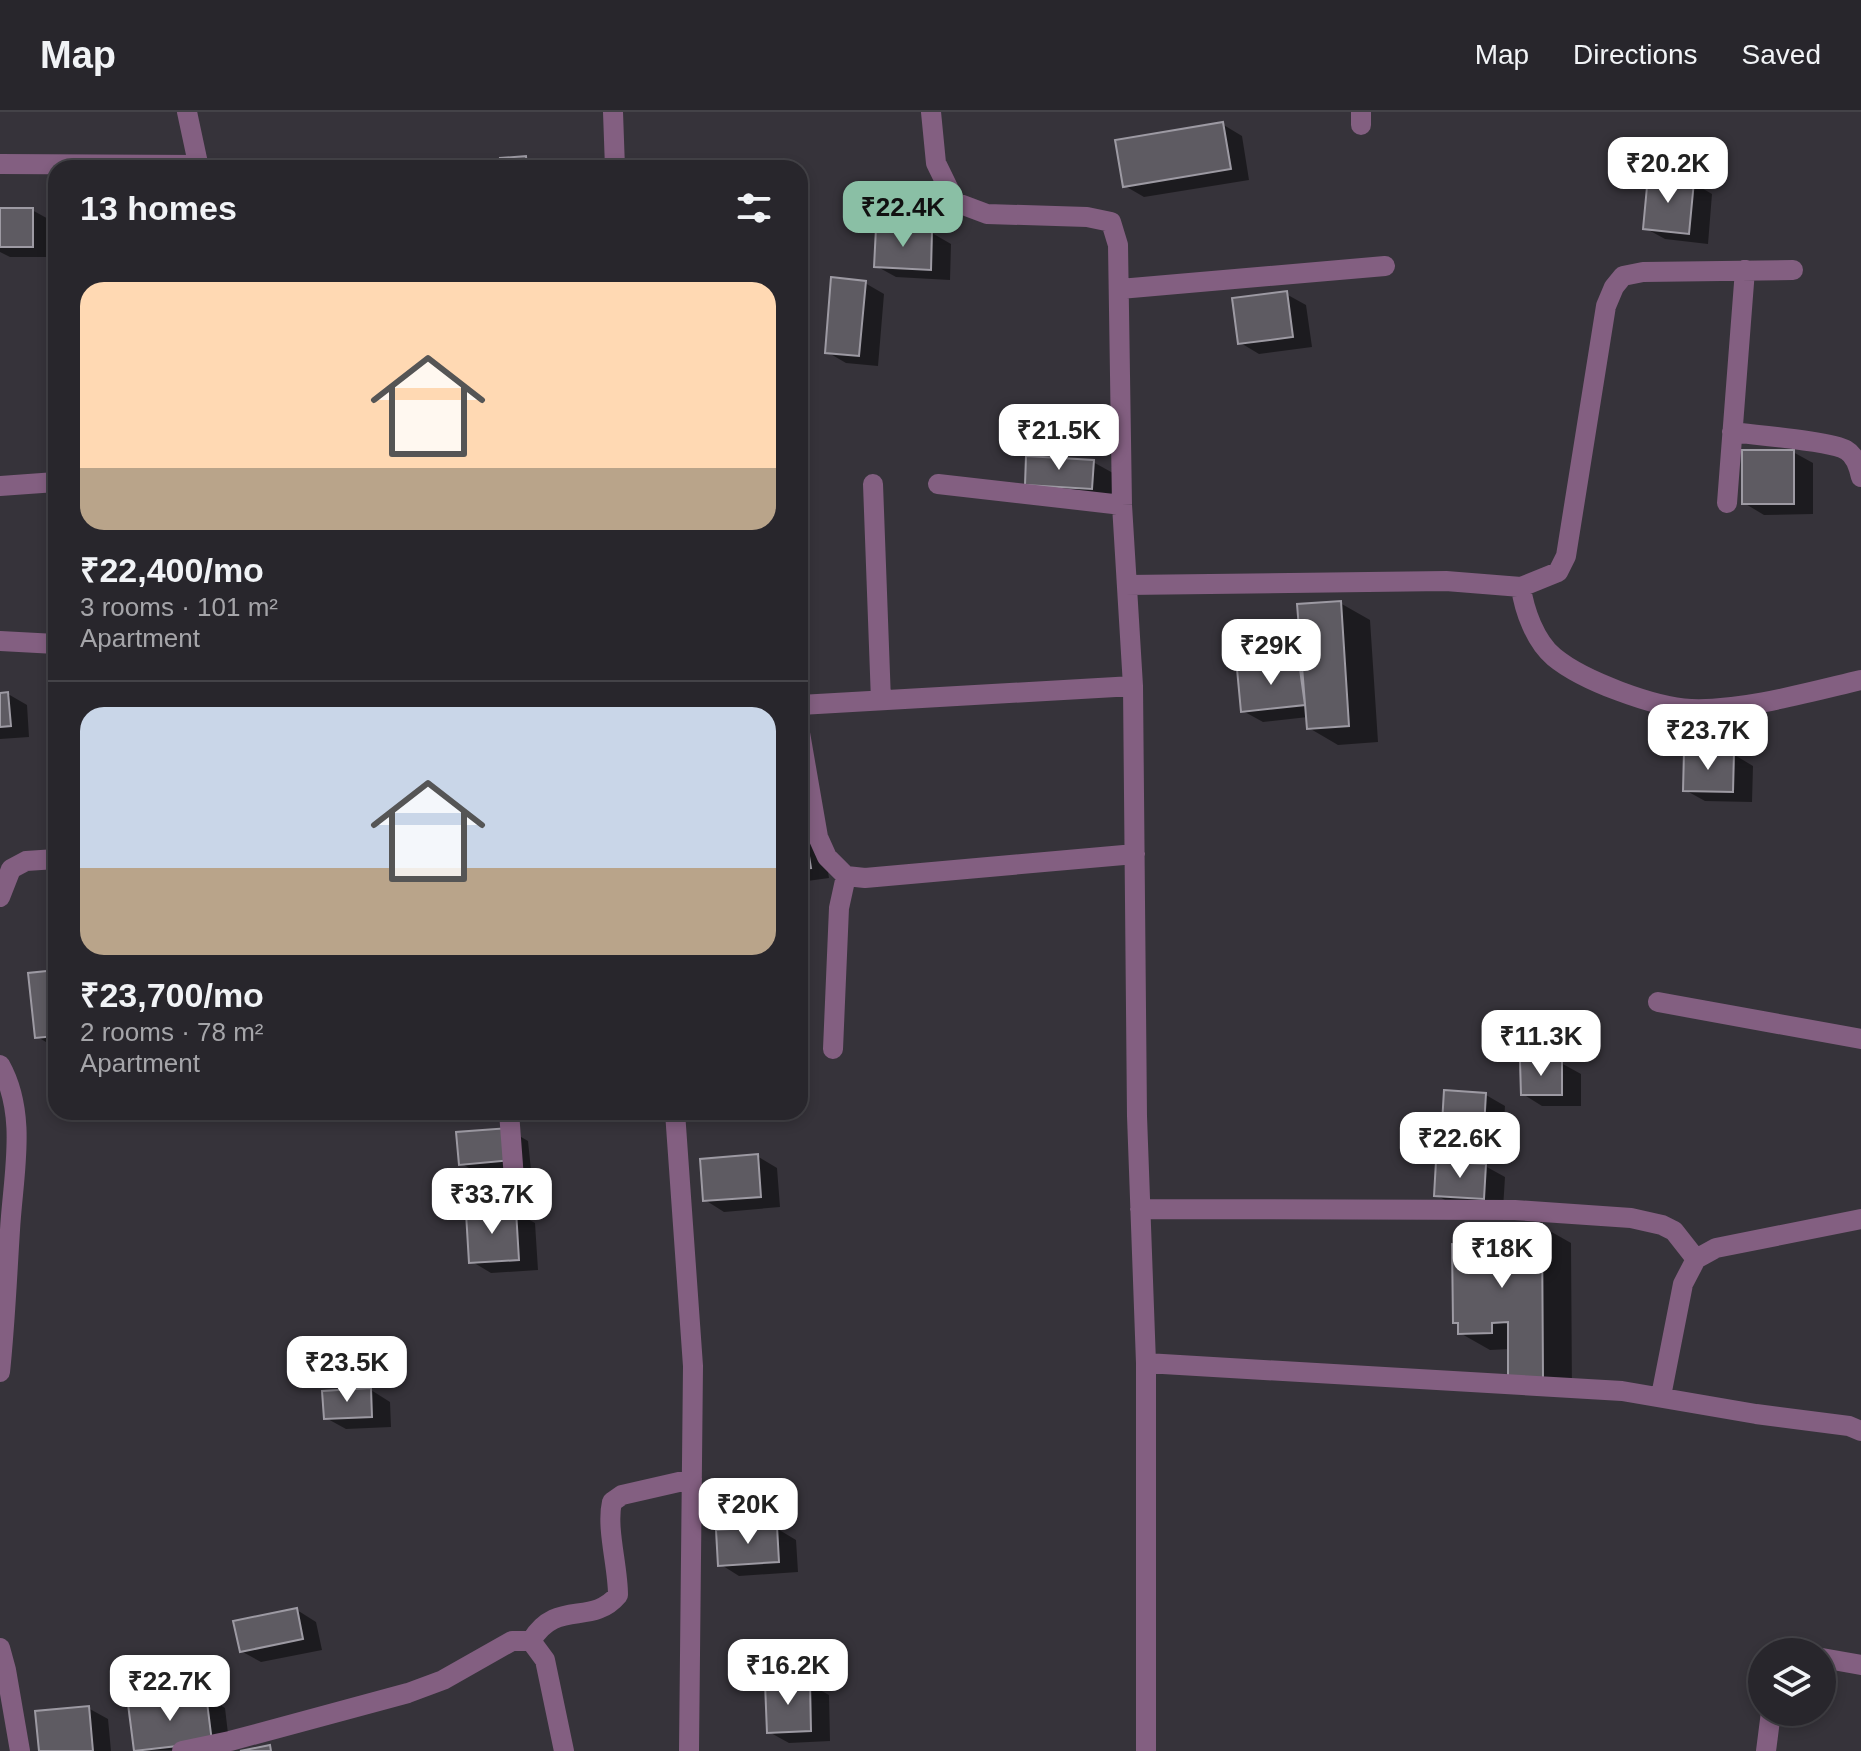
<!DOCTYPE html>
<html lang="en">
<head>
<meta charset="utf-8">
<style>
  body { margin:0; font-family:Helvetica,sans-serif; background:#343238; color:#f1f3f6; height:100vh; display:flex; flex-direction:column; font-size:30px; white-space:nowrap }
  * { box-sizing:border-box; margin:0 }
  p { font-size:26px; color:#a5a5a9 }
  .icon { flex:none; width:44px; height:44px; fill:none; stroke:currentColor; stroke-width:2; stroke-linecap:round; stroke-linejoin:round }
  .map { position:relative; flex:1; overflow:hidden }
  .panel { position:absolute; left:48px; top:48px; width:760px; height:960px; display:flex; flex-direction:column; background:#28262c; border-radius:24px; box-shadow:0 4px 12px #0003,0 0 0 2px #444348 }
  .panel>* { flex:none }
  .tools { position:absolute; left:1748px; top:1526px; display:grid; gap:16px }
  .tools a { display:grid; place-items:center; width:88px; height:88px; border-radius:50%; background:#28262c; box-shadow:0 4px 12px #0003,0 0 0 2px #444348; font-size:40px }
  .price { position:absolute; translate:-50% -68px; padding:0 18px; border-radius:16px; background:#fff; color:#222; font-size:26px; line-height:52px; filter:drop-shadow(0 2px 4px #0008) }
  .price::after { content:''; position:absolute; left:50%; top:48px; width:24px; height:18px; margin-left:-12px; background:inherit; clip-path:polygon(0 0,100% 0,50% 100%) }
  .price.on { background:#8abfa5; color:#111 }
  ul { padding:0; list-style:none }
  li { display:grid; align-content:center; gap:16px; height:424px; padding:0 32px }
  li+li { border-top:2px solid #444348 }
  li span { display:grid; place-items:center; height:248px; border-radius:24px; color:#555 }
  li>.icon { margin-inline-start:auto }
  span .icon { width:144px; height:144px; fill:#fffc; stroke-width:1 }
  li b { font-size:34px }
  h2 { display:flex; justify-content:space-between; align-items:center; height:96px; padding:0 32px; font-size:34px }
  header { display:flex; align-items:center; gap:48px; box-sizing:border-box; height:112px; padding:0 40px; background:#28262c; border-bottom:2px solid #444348 }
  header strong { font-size:38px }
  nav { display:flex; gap:44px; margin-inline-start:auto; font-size:28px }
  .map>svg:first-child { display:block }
  .shadow { fill:#0007 }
  .building { fill:#5e5b62; stroke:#9d9aa3; stroke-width:2 }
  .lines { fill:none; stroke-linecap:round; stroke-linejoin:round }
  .street { stroke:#835f81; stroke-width:20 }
</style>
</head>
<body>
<header>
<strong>Map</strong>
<nav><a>Map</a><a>Directions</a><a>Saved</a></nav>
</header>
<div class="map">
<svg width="1861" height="1639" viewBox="0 0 1861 1639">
  <rect width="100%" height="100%" fill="#36333a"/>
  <path class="shadow" d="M1222,12l20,12 7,44 -105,17 -19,-11z
    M525,46l18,10h-40z
    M1693,71l19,11 -4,50 -43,-5 -20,-11z
    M0,98h32l20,11v36h-42l-10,-5z
    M932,121l19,11 -1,36 -54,-3 -20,-11z
    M865,171l19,11 -6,72 -32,-3 -19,-11z
    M1286,182l20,11 6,42 -53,7 -20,-12z
    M1793,340l20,11v51l-49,1 -20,-12z
    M1093,350l20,11 -1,26 -85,-15z
    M1340,491l30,17 8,122 -40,3 -29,-17 -1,-11 -45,5 -20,-11 56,-47 5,3z
    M8,582l19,11 2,32 -29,2v-44z
    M1733,642l20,12 -1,36 -47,-1 -20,-11z
    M805,722l19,12 5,32 -29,4v-47z
    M56,860v76l-20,-12z
    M1561,951l20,11v32h-39l-19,-12z
    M1486,983l19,11 -2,32 -39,-3 -20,-12z
    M509,1018l19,11 3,29 -51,5 -19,-12z
    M757,1044l20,12 3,39 -56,5 -19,-12z
    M1485,1054l20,11 -2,32 -47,-3 -20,-11z
    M515,1100l20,11 3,47 -47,3 -20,-12z
    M1541,1114l30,17 1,151h-32l-30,-45 -20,1 -30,-17v-8l-5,-3 8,-75z
    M371,1278l19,12 1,25 -45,2 -20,-11z
    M776,1416l20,12 2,32 -59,4 -19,-12z
    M297,1498l19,12 6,28 -61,12 -20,-11z
    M809,1572l20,11 1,46 -41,2 -20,-11z
    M206,1584l19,12 5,43 -94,-1z
    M88,1596l20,11 3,32h-70z"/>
  <path class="building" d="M1223,10l8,47 -108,18 -8,-47z
    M526,44l1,12h-26l-1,-10z
    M1648,64l46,5 -5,53 -46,-5z
    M0,96h33v39h-33z
    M876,116l56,3 -1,39 -57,-3z
    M831,165l35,4 -7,75 -34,-3z
    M1287,179l6,46 -55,7 -6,-46z
    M1742,338h52v54h-52z
    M1026,344l68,4 -2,29 -67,-4z
    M1341,489l8,125 -42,3 -10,-125z
    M1299,550l6,43 -64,7 -4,-43z
    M8,580l3,34 -11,1v-34z
    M1684,639l50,1 -1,40 -50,-1z
    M805,720l6,36 -11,1v-36z
    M56,858v66l-21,2 -7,-65z
    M1520,949h42v34h-41z
    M1444,978l42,3 -2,35 -42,-4z
    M509,1016l3,32 -53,5 -3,-33z
    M758,1042l3,43 -58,4 -3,-42z
    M1436,1049l50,3 -2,35 -50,-3z
    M516,1098l3,50 -50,3 -3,-50z
    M1542,1112l1,154h-35v-56l-16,1v10l-34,1v-11h-5l-1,-79 9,1v-20z
    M371,1276l1,29 -48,2 -2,-28z
    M777,1414l2,36 -61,4 -2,-36z
    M297,1496l6,31 -63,13 -7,-31z
    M810,1570l1,49 -44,2 -2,-50z
    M206,1582l6,48 -78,9 -6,-47z
    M89,1594l4,45h-54l-4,-40z
    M270,1633l1,6h-31z"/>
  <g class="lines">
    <path class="street" d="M187,0l12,56
      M613,0l2,56
      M931,0l5,51 19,39 32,12 100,3 24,5 7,23 4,260 11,181 4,430 9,247v388
      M1361,13v-13
      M0,52l199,1
      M1120,177l265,-23
      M1732,320c21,3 100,9 114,18 9,5 13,18 15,27
      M873,372l8,217
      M938,372l184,21
      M0,374l56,-4
      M1727,391l18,-233
      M1127,473l319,-4 75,6 37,-15 8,-16 40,-250 8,-19 9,-11 20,-4 150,-2
      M1521,475c3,23 14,54 33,70 29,24 100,50 137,52 52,2 119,-17 170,-29
      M0,529l56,3
      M800,593l333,-19
      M800,621l18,104 9,20 19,19
      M0,785l11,-28 15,-8 30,-2
      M1658,890l203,37
      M833,937l6,-141 7,-32 19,2 270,-24
      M0,953c28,50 13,110 10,165 -3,47 -5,95 -10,142
      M509,1000l6,80
      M675,1000l18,254 -4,385
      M1140,1097l375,1 116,8 31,7 12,6 22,28
      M1146,1251l476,28 134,23 93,12 12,5
      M1661,1284l22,-112 13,-25 20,-11 145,-29
      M531,1529c26,-43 60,-14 87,-46 0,-29 -12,-67 -6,-93l10,-7 70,-16
      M0,1536l6,22 14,81
      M1822,1546l39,7
      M182,1639l48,-10 178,-48 35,-13 69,-39h19l14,19 19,91
      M1766,1639l5,-39"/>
  </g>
</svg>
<div class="tools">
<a><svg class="icon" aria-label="layers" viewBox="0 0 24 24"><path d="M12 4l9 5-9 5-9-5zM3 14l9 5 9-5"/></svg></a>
</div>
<b class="price" style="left:1668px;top:93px">₹20.2K</b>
<b class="price on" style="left:903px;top:137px">₹22.4K</b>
<b class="price" style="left:1059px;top:360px">₹21.5K</b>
<b class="price" style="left:1271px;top:575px">₹29K</b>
<b class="price" style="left:1708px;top:660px">₹23.7K</b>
<b class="price" style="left:1541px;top:966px">₹11.3K</b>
<b class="price" style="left:1460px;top:1068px">₹22.6K</b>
<b class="price" style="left:492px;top:1124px">₹33.7K</b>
<b class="price" style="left:1502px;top:1178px">₹18K</b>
<b class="price" style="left:347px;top:1292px">₹23.5K</b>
<b class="price" style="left:748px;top:1434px">₹20K</b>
<b class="price" style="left:788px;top:1595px">₹16.2K</b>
<b class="price" style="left:170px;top:1611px">₹22.7K</b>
<section class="panel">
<h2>13 homes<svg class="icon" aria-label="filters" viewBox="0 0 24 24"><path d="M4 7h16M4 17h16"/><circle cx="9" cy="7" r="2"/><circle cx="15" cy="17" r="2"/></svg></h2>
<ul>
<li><span style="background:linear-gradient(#ffd9b3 75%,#b9a48a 0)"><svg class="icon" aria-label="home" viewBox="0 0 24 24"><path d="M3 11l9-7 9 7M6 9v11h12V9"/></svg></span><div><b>₹22,400/mo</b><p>3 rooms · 101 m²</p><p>Apartment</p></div></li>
<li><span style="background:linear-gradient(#c9d6e8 65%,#b9a48a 0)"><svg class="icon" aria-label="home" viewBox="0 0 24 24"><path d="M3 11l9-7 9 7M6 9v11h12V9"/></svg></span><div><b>₹23,700/mo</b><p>2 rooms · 78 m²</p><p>Apartment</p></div></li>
</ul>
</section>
</div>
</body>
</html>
